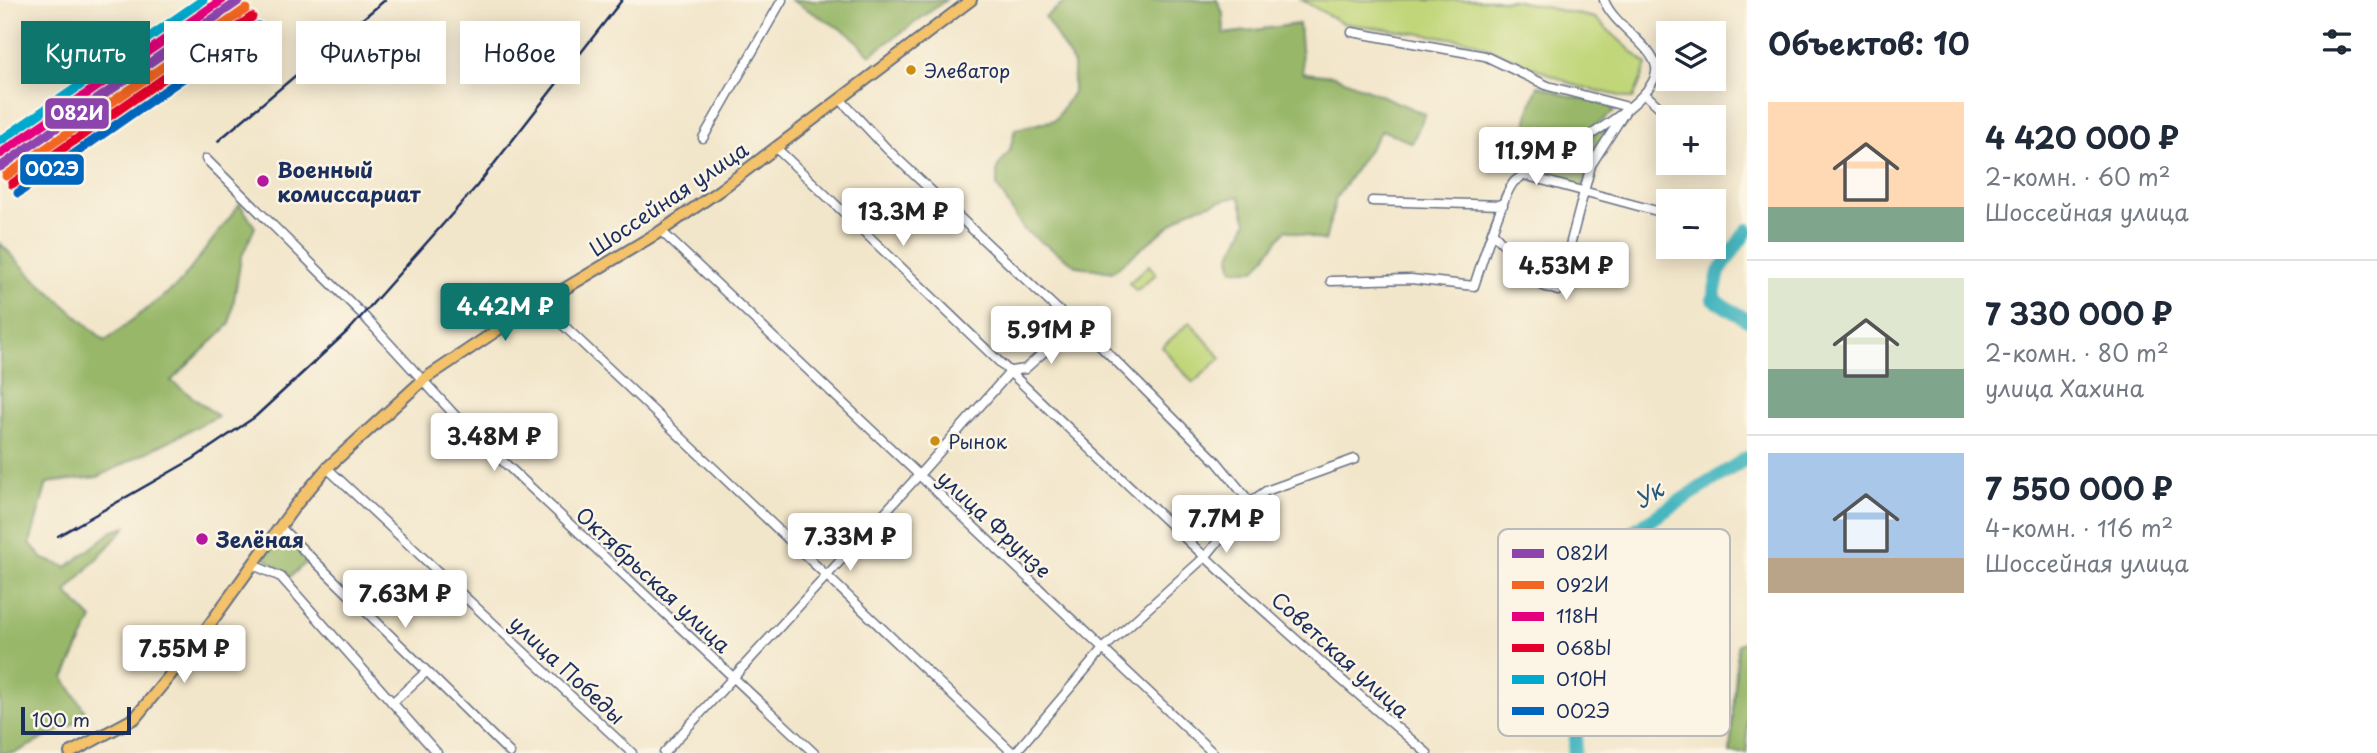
<!DOCTYPE html>
<html lang="ru">
<head>
<meta charset="utf-8">
<style>
  body { margin:0; font-family:"Playpen Sans",sans-serif; background:#f6f6f7; color:#1f2937; height:100vh; display:flex; flex-direction:column; font-size:26px; white-space:nowrap }
  * { box-sizing:border-box; margin:0 }
  p { font-size:23px; color:#747a83 }
  .icon { flex:none; width:38px; height:38px; fill:none; stroke:currentColor; stroke-width:2; stroke-linecap:round; stroke-linejoin:round }
  .map { position:relative; flex:1; overflow:hidden }
  .details { display:flex; flex-direction:column; background:#fff; width:630px }
  .details>* { flex:none }
  .banner { position:absolute; left:21px; top:21px; width:665px; height:63px; display:flex; gap:14px }
  .buttons { position:absolute; left:1656px; top:21px; display:grid; gap:14px }
  .buttons a { display:grid; place-items:center; width:70px; height:70px; border-radius:0px; background:#fff; box-shadow:0 4px 18px #0003; font-size:35px }
  .scale { position:absolute; left:21px; bottom:18px; width:110px; box-sizing:border-box; padding-left:7px; border:4px solid #1b2f5e; border-top:0; font-size:19px; line-height:24px; white-space:nowrap; color:#1b2f5e; -webkit-text-stroke:5px #fcf5e5; paint-order:stroke }
  .price { position:absolute; translate:-50% -60px; padding:0 16px; border-radius:7px; background:#fff; color:#222; font-size:23px; line-height:46px; filter:drop-shadow(0 2px 4px #0008) }
  .price::after { content:''; position:absolute; left:50%; top:42px; width:21px; height:16px; margin-left:-10px; background:inherit; clip-path:polygon(0 0,100% 0,50% 100%) }
  .price.selected { background:#0f766e; color:#fff }
  ul { padding:0; list-style:none }
  li { display:flex; align-items:center; gap:21px; height:175px; padding:0 21px }
  li+li { border-top:2px solid #e0e1e3 }
  li span { display:grid; place-items:center; flex:none; width:196px; height:140px; border-radius:0px; color:#555 }
  li>.icon { margin-inline-start:auto }
  span .icon { width:84px; height:84px; fill:#fffc; stroke-width:1 }
  li b { font-size:30px }
  h2 { display:flex; justify-content:space-between; align-items:center; height:84px; padding:0 21px; font-size:30px }
  .pill { padding:0 24px; border-radius:0px; background:#fff; box-shadow:0 4px 18px #0003; font-size:24px; line-height:63px }
  .pill.selected { background:#0f766e; color:#fff }
  main { display:flex; flex:1; min-height:0 }
  .map>svg:first-child { display:block }
  .green { fill:#c1d679; stroke:#6e826c; stroke-width:2 }
  .forest { fill:#98b769; stroke:#5a7364; stroke-width:2 }
  .lines { fill:none; stroke-linecap:round; stroke-linejoin:round }
  .stream { stroke:#47b6bf; stroke-width:2.5 }
  .river { stroke:#47b6bf; stroke-width:14 }
  .minor-casing { stroke:#666f84; stroke-width:11 }
  .major-casing { stroke:#666f84; stroke-width:14 }
  .minor { stroke:#fff; stroke-width:8 }
  .major { stroke:#f3c26a; stroke-width:10 }
  .rail { stroke:#1b2f5e; stroke-width:2.5 }
  .rail-1-casing { stroke:#fcf5e5; stroke-width:14 }
  .rail-2-casing { stroke:#fcf5e5; stroke-width:14 }
  .rail-3-casing { stroke:#fcf5e5; stroke-width:14 }
  .rail-4-casing { stroke:#fcf5e5; stroke-width:14 }
  .rail-5-casing { stroke:#fcf5e5; stroke-width:14 }
  .rail-6-casing { stroke:#fcf5e5; stroke-width:14 }
  .rail-1 { stroke:#8e44ad; stroke-width:9 }
  .rail-2 { stroke:#f26522; stroke-width:9 }
  .rail-3 { stroke:#e5007d; stroke-width:9 }
  .rail-4 { stroke:#e4002b; stroke-width:9 }
  .rail-5 { stroke:#00a9ce; stroke-width:9 }
  .rail-6 { stroke:#0065bd; stroke-width:9 }
  .bus-dot { fill:#cb8e13; stroke:#fcf5e5; stroke-width:2.5 }
  .poi-dot { fill:#b5179e; stroke:#fcf5e5; stroke-width:2.5 }
  .labels { text-anchor:middle; dominant-baseline:central; stroke-width:5; stroke-linejoin:round; paint-order:stroke }
  .bus-label { font-size:19px; fill:#1b2f5e; stroke:#fcf5e5; text-anchor:start }
  .poi-label { font-size:21px; font-weight:bold; fill:#1b2f5e; stroke:#fcf5e5; text-anchor:start }
  .street-label { font-size:21px; fill:#1b2f5e; stroke:#fcf5e5 }
  .water-label { font-size:23px; font-style:italic; fill:#28587b; stroke:#fcf5e5 }
  .key { fill:#fcf5e5; stroke:#b8babc; stroke-width:2 }
  .key-label { font-size:19px; fill:#1b2f5e }
  .line-badge { stroke:#fcf5e5; stroke-width:2.5 }
  .badge-label { font-size:19px; text-anchor:middle; font-weight:bold; fill:#fff }
</style>
</head>
<body>
<main>
<div class="map">
<svg width="1747" height="753" viewBox="0 0 1747 753">
  <rect width="100%" height="100%" fill="#fcf5e5"/>
  <filter id="ink" filterUnits="userSpaceOnUse"><feTurbulence type="fractalNoise" baseFrequency=".0143" numOctaves="2"/><feDisplacementMap in="SourceGraphic" scale="14" xChannelSelector="R" yChannelSelector="G"/><feConvolveMatrix kernelMatrix="1 2 1 2 8 2 1 2 1" color-interpolation-filters="sRGB"/></filter>
  <filter id="wash" filterUnits="userSpaceOnUse"><feTurbulence type="fractalNoise" baseFrequency=".00686" numOctaves="4" result="noise"/><feDisplacementMap in="SourceGraphic" scale="28" xChannelSelector="R" yChannelSelector="G"/><feGaussianBlur stdDeviation="1.57" result="paint"/><feColorMatrix in="noise" values="0 0 0 0 0 0 0 0 0 0 0 0 0 0 0 0 0 1.4 0 .05"/><feComposite in="paint" operator="in"/></filter>
  <g filter="url(#wash)">
    <rect width="100%" height="100%" fill="#f2e6ca"/>
    <path class="green" d="M1302,0h211l82,18 52,47 -14,34 -56,-13 -105,-45 -130,-18z
      M1149,265l7,9 -20,17 -7,-8z
      M1190,322l31,36 -28,25 -31,-36z"/>
    <path class="forest" d="M791,0h155l-76,55 -19,-20z
      M1068,0h149l6,13 1,21 75,-10 4,49 32,3 90,38 -13,29 -30,-13 -46,68 -11,43 -39,-11 -31,40h-22l-3,-13 17,-35 -8,-26 -50,14 -77,62 -35,-6 -53,-36 -27,-44v-18l13,-18 5,-21 40,-9 18,-28v-29l-28,-46z
      M1538,85l27,10 45,9 4,8 -74,53c-21,-33 -14,-46 -2,-80z
      M1616,119l-36,72 -38,-13 -1,-8z
      M240,204l15,23 -14,31 -11,66 -59,57 47,35 -120,61 -51,6 -17,60 13,16 24,8 46,-36 13,-4 -60,65 26,27 -28,59 24,38 -73,37h-15v-510l32,33 73,65 74,-57z
      M278,537l17,9 13,15 -18,16 -27,-21z
      M1747,641v112h-17l8,-109z"/>
    <g class="lines">
      <path class="stream" d="M1527,644l54,57"/>
      <path class="river" d="M1747,230l-28,42 -6,27 34,21
        M1574,753l9,-67 1,-84 48,-70 115,-74"/>
    </g>
  </g>
  <g filter="url(#ink)">
    <g class="lines">
      <g class="minor-casing">
        <path id="minor" d="M1352,32l133,24 63,30 80,21 -37,58 -33,126 -15,-5 -50,-53
          M1645,94l25,23
          M840,99l47,50 187,176 20,14 123,123 33,40
          M703,138l79,-138
          M775,147c216,204 425,416 652,606
          M206,159l156,155 100,109 352,330
          M1527,176l141,38
          M1372,201l131,4
          M661,231l552,522
          M1331,281l80,-2 63,7c6,-18 30,-96 41,-105 27,-20 147,-77 141,-114 -4,-22 -43,-42 -52,-67
          M540,303l473,450
          M327,468l305,285
          M280,527l230,226
          M253,565l28,12 156,176
          M392,703l34,-31
          M664,753l255,-278 92,-104 14,-2 49,-44
          M1015,753l88,-104 103,-93 44,-54 16,-11 89,-32"/>
      </g>
      <g class="major-casing">
        <path id="major" d="M70,753l65,-35 59,-72 101,-140 32,-38 96,-88 91,-61 147,-88 59,-41 251,-190"/>
      </g>
      <use href="#minor" class="minor"/>
      <use href="#major" class="major"/>
      <path class="rail" d="M218,141l167,-141
        M58,536l135,-77 62,-42 96,-89 125,-141 146,-187"/>
      <g class="rail-1-casing">
        <path id="rail-1" d="M0,167l240,-167"/>
      </g>
      <g class="rail-2-casing">
        <path id="rail-2" d="M6,176l240,-167"/>
      </g>
      <g class="rail-3-casing">
        <path id="rail-3" d="M0,154l222,-154"/>
      </g>
      <g class="rail-4-casing">
        <path id="rail-4" d="M12,184l240,-167"/>
      </g>
      <g class="rail-5-casing">
        <path id="rail-5" d="M0,141l203,-141"/>
      </g>
      <g class="rail-6-casing">
        <path id="rail-6" d="M18,193l240,-167"/>
      </g>
      <use href="#rail-1" class="rail-1"/>
      <use href="#rail-2" class="rail-2"/>
      <use href="#rail-3" class="rail-3"/>
      <use href="#rail-4" class="rail-4"/>
      <use href="#rail-5" class="rail-5"/>
      <use href="#rail-6" class="rail-6"/>
    </g>
  </g>
  <g class="bus-dot">
    <circle cx="911" cy="70" r="6"/>
    <circle cx="935" cy="441" r="6"/>
  </g>
  <g class="poi-dot">
    <circle cx="263" cy="181" r="7"/>
    <circle cx="202" cy="539" r="7"/>
  </g>
  <g class="labels">
    <g class="bus-label">
      <text x="924" y="70">Элеватор</text>
      <text x="948" y="441">Рынок</text>
    </g>
    <g class="poi-label">
      <text x="277" y="169">Военный<tspan x="277" dy="24">комиссариат</tspan></text>
      <text x="216" y="539">Зелёная</text>
    </g>
    <g class="street-label">
      <text transform="translate(668 198) rotate(-34)">Шоссейная улица</text>
      <text transform="translate(995 523) rotate(43)">улица Фрунзе</text>
      <text transform="translate(654 579) rotate(43)">Октябрьская улица</text>
      <text transform="translate(1341 654) rotate(42)">Советская улица</text>
      <text transform="translate(568 669) rotate(43)">улица Победы</text>
    </g>
    <g class="water-label">
      <text transform="translate(1648 494) rotate(-33)">Ук</text>
    </g>
  </g>
  <rect x="1498" y="529" width="232" height="207" rx="10" class="key"/>
  <rect x="1512" y="549" width="32" height="9" fill="#8e44ad"/>
  <rect x="1512" y="581" width="32" height="8" fill="#f26522"/>
  <rect x="1512" y="612" width="32" height="9" fill="#e5007d"/>
  <rect x="1512" y="644" width="32" height="8" fill="#e4002b"/>
  <rect x="1512" y="675" width="32" height="9" fill="#00a9ce"/>
  <rect x="1512" y="707" width="32" height="8" fill="#0065bd"/>
  <g class="key-label">
    <text x="1556" y="560">082И</text>
    <text x="1556" y="592">092И</text>
    <text x="1556" y="623">118Н</text>
    <text x="1556" y="655">068Ы</text>
    <text x="1556" y="686">010Н</text>
    <text x="1556" y="718">002Э</text>
  </g>
  <g class="line-badge">
    <rect x="44" y="97" width="66" height="33" rx="7" fill="#8e44ad"/>
    <rect x="19" y="153" width="66" height="33" rx="7" fill="#0065bd"/>
  </g>
  <g class="badge-label">
    <text x="77" y="120">082И</text>
    <text x="52" y="176">002Э</text>
  </g>
</svg>
<div class="buttons">
<a><svg class="icon" aria-label="layers" viewBox="0 0 24 24"><path d="M12 4l9 5-9 5-9-5zM3 14l9 5 9-5"/></svg></a>
<a>+</a>
<a>−</a>
</div>
<div class="scale">100 m</div>
<b class="price" style="left:1536px;top:187px">11.9M ₽</b>
<b class="price" style="left:903px;top:248px">13.3M ₽</b>
<b class="price" style="left:1566px;top:302px">4.53M ₽</b>
<b class="price selected" style="left:505px;top:343px">4.42M ₽</b>
<b class="price" style="left:1051px;top:366px">5.91M ₽</b>
<b class="price" style="left:494px;top:473px">3.48M ₽</b>
<b class="price" style="left:1226px;top:555px">7.7M ₽</b>
<b class="price" style="left:850px;top:573px">7.33M ₽</b>
<b class="price" style="left:405px;top:630px">7.63M ₽</b>
<b class="price" style="left:184px;top:685px">7.55M ₽</b>
<div class="banner">
<a class="pill selected">Купить</a>
<a class="pill">Снять</a>
<a class="pill">Фильтры</a>
<a class="pill">Новое</a>
</div>
</div>
<section class="details">
<h2>Объектов: 10<svg class="icon" aria-label="filters" viewBox="0 0 24 24"><path d="M4 7h16M4 17h16"/><circle cx="9" cy="7" r="2"/><circle cx="15" cy="17" r="2"/></svg></h2>
<ul>
<li><span style="background:linear-gradient(#ffd9b3 75%,#7fa58c 0)"><svg class="icon" aria-label="home" viewBox="0 0 24 24"><path d="M3 11l9-7 9 7M6 9v11h12V9"/></svg></span><div><b>4 420 000 ₽</b><p>2-комн. · 60 m²</p><p>Шоссейная улица</p></div></li>
<li><span style="background:linear-gradient(#dfe7d0 65%,#7fa58c 0)"><svg class="icon" aria-label="home" viewBox="0 0 24 24"><path d="M3 11l9-7 9 7M6 9v11h12V9"/></svg></span><div><b>7 330 000 ₽</b><p>2-комн. · 80 m²</p><p>улица Хахина</p></div></li>
<li><span style="background:linear-gradient(#a9c7e8 75%,#b9a48a 0)"><svg class="icon" aria-label="home" viewBox="0 0 24 24"><path d="M3 11l9-7 9 7M6 9v11h12V9"/></svg></span><div><b>7 550 000 ₽</b><p>4-комн. · 116 m²</p><p>Шоссейная улица</p></div></li>
</ul>
</section>
</main>
</body>
</html>
